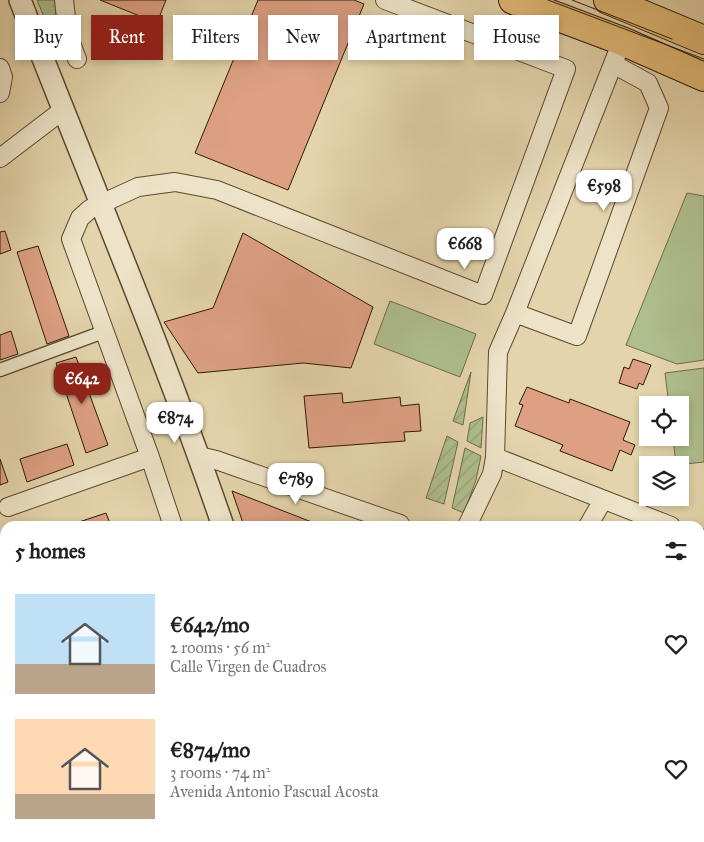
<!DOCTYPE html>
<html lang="en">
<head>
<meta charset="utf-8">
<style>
  body { margin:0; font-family:"IM FELL Great Primer",serif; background:#f2f2f2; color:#202124; height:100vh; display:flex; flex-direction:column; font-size:19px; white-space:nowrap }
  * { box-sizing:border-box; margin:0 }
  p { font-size:16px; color:#757577 }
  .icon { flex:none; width:28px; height:28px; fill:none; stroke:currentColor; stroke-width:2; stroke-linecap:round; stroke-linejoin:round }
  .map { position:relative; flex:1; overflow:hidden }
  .drawer { position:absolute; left:0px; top:521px; width:705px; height:321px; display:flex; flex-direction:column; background:#fff; border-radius:15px 15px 0 0; box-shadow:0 2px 8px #0003 }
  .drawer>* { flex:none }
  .banner { position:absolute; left:15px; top:15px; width:675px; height:45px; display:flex; gap:10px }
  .controls { position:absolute; left:639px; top:396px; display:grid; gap:10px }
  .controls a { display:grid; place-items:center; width:50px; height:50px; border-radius:0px; background:#fff; box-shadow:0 2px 8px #0003; font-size:25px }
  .price { position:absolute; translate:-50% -42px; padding:0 11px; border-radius:10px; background:#fff; color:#222; font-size:16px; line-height:32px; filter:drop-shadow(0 1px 2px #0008) }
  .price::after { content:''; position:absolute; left:50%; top:30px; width:15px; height:11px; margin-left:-8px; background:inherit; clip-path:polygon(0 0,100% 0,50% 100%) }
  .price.on { background:#8f2418; color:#fff }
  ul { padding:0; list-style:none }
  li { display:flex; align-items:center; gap:15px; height:125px; padding:0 15px }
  li span { display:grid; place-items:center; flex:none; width:140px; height:100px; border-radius:0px; color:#555 }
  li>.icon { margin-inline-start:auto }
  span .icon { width:60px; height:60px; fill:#fffc; stroke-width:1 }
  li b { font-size:21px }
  h2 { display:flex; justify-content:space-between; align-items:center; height:60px; padding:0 15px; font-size:21px }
  .chip { padding:0 18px; border-radius:0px; background:#fff; box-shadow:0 2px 8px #0003; font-size:18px; line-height:45px }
  .chip.on { background:#8f2418; color:#fff }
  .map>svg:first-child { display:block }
  .forest { fill:url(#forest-crowns); stroke:#6e6c48 }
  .garden { fill:url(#garden-furrows); stroke:#6e6c48 }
  .pitch { fill:#afbe8d; stroke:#6e6c48 }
  .building { fill:#dda083; stroke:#2c1b04 }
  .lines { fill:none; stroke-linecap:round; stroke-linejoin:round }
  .pedestrian-casing { stroke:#5a492e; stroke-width:15 }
  .minor-casing { stroke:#5a492e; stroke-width:20 }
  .tertiary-casing { stroke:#5a492e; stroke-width:24 }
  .trunk-casing { stroke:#2c1b04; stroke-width:30 }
  .pedestrian { stroke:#ede3c8; stroke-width:12 }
  .minor { stroke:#ede3c8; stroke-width:18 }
  .tertiary { stroke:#ede3c8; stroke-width:21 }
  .trunk { stroke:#e2ba76; stroke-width:28 }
  .tram { stroke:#2c1b04; stroke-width:1 }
</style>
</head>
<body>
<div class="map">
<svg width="704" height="842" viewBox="0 0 704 842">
  <defs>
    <pattern id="forest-crowns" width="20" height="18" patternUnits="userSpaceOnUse" patternTransform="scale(1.25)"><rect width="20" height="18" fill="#afbe8d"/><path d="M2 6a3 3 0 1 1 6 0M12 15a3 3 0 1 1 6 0" fill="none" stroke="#97a378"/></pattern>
    <pattern id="garden-furrows" width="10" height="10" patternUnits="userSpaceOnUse" patternTransform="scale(1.25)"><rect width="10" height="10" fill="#afbe8d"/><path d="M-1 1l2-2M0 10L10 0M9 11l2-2" fill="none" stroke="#97a378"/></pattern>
  </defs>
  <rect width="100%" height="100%" fill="#e4d4ab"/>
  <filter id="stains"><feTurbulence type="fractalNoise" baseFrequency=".004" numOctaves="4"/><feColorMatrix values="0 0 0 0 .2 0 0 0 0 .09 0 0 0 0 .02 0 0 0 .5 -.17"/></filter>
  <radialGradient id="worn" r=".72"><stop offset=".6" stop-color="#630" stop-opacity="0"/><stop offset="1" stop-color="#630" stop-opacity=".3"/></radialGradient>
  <path class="forest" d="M37,0h19v20l-10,2z
    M700,787l4,1v54h-136l-7,-4h139z
    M102,838h90l-1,4h-88z"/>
  <path class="garden" d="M471,372l-8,53 -10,-4z
    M483,417l-2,31 -14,-7 3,-18z
    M447,436l11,6 -14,62 -18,-6z
    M465,448l16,8 -5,24 -12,33 -12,-5z"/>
  <path class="pitch" d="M687,193l17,3v164l-27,4 -51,-19z
    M390,301l86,33 -16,43 -86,-33z
    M704,368v94l-28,3 -3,-27h7v-33h-11l-4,-32z"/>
  <path class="building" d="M100,0h66l-9,23z
    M258,0h96l10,4 -76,186 -93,-37z
    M5,231l6,19 -11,4v-22z
    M243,233l130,74 -22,61 -48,-5 -105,10 -34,-51 49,-14z
    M38,246l31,90 -22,8 -30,-92z
    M11,331l7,23 -18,6v-25z
    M76,357l32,88 -22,8 -30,-90z
    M633,359l18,6 -8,20 -4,-2 -2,6 -18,-6 5,-16 5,2z
    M527,387l42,16 1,-4 60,23 -7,18 12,5 -4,10 -11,-5 -8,21 -52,-20 3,-6 -48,-19 8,-21 -4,-1z
    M342,393l1,10 57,-6 1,9 18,-2 2,27 -17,1 1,9 -96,7 -5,-52z
    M67,444l7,21 -47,17 -7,-23z
    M0,459l8,23 -8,3z
    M232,491l90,35h-78z
    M106,513l5,13h-44z
    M5,704v61l-5,-15v-44z
    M343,838h86l-1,4h-85z
    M436,838h30l-1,4h-30z"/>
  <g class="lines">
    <g class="pedestrian-casing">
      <path id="pedestrian" d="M0,370l106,-39
        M0,581l5,15
        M0,688l5,-1
        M89,838l1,4"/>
    </g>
    <g class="minor-casing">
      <path id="minor" d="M64,0l4,35 9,24
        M0,68l3,9 -3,16
        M0,158l63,-48
        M515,313l62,23 82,-228 -11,-25 -35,-19
        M199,456l17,4 184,64
        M495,457l176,69
        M8,507l142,-50
        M173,526l-23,-69 -79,-218 9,-21 10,-9 48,-22 37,-5 42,8 266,105 83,-226 -181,-69
        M467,526l25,-52 3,-17 3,-105 17,-39 107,-272
        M588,526l15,-26
        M700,538l4,1
        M700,664l4,2
        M700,754l4,-10
        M700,774h4
        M0,829l5,-1
        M219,842v-4
        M527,842l3,-4"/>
    </g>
    <g class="tertiary-casing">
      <path id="tertiary" d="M20,0c68,175 142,348 203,526
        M264,842v-4"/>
    </g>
    <g class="trunk-casing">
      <path id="trunk" d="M513,0l109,41 82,36
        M608,0l96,40"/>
    </g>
    <use href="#pedestrian" class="pedestrian"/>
    <use href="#minor" class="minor"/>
    <use href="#tertiary" class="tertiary"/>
    <use href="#trunk" class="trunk"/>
    <path class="tram" d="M548,0l156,59
      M572,0l100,39"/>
  </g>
  <rect width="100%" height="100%" filter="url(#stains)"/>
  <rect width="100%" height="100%" fill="url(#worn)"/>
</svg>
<div class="controls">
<a><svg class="icon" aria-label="locate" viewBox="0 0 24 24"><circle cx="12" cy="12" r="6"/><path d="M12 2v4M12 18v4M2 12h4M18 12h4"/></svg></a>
<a><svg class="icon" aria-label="layers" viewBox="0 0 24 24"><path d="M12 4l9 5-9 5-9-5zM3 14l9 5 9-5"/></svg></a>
</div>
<b class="price" style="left:604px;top:212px">€598</b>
<b class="price" style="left:465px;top:270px">€668</b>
<b class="price on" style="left:82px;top:405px">€642</b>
<b class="price" style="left:175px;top:444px">€874</b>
<b class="price" style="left:296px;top:505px">€789</b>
<div class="banner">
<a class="chip">Buy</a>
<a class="chip on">Rent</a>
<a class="chip">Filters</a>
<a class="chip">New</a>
<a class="chip">Apartment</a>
<a class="chip">House</a>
</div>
<section class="drawer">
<h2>5 homes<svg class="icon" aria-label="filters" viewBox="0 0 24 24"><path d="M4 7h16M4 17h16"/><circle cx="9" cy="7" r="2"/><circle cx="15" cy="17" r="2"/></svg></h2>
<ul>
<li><span style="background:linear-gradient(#bfe0f5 70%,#b9a48a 0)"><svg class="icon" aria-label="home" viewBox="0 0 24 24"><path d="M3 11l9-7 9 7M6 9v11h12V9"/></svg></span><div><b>€642/mo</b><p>2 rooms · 56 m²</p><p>Calle Virgen de Cuadros</p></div><svg class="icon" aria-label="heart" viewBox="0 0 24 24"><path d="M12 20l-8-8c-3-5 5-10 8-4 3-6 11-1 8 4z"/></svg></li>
<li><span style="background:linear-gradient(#ffd9b3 75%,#b9a48a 0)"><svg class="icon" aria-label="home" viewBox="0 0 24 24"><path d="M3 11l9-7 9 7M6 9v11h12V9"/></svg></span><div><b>€874/mo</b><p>3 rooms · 74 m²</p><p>Avenida Antonio Pascual Acosta</p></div><svg class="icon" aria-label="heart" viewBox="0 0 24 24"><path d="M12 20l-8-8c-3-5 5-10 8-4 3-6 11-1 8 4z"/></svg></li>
</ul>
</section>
</div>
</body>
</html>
